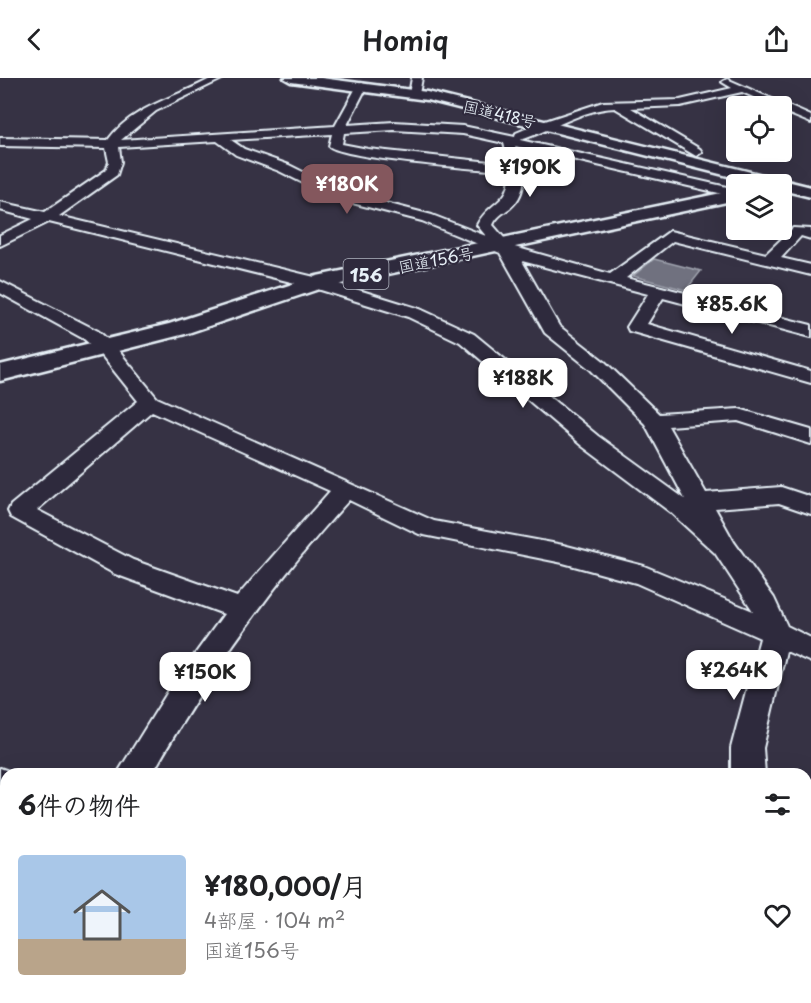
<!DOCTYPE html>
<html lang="ja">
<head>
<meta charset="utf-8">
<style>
  body { margin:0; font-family:"Playpen Sans","Klee One",sans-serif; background:#f2f2f2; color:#202124; height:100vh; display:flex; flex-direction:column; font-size:22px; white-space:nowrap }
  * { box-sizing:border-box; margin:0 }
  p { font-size:20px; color:#757577 }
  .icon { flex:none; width:33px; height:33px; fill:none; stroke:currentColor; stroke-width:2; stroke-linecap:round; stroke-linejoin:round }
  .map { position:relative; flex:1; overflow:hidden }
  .drawer { position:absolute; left:0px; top:690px; width:812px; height:236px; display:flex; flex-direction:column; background:#fff; border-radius:18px 18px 0 0; box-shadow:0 6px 24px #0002 }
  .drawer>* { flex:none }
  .buttons { position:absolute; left:726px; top:18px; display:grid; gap:12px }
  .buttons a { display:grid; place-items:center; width:66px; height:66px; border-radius:6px; background:#fff; box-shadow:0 6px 24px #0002; font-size:30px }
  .price { position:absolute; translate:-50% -51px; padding:0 14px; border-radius:12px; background:#fff; color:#222; font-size:20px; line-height:39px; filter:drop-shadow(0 2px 3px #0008) }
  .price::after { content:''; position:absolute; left:50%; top:36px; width:18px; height:14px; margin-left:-9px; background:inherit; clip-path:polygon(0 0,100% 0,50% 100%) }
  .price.current { background:#84575d; color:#fff }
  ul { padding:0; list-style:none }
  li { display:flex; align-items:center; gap:18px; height:150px; padding:0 18px }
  li span { display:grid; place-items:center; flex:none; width:168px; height:120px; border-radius:6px; color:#555 }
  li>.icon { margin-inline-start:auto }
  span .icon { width:72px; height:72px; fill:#fffc; stroke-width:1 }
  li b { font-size:26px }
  h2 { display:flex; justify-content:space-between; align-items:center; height:72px; padding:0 18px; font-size:26px }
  header { display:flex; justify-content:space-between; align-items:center; height:78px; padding:0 18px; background:#fff; font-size:27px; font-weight:600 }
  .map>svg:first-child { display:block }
  .green { fill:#4d4b5c; stroke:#9a9eaa; stroke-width:1.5 }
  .water { fill:#70717f; stroke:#a0a4af; stroke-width:1.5 }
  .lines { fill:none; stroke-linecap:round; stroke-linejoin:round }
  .minor-casing { stroke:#e8f1f8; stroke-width:4 }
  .highway-casing { stroke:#e8f1f8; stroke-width:5 }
  .minor { fill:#2f2a3d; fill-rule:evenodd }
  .highway { fill:#2f2a3d; fill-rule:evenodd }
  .labels { text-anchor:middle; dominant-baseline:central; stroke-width:4.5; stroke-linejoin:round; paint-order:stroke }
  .far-street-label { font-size:16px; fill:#e8f1f8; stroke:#2f2a3d }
  .shield { fill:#2f2a3d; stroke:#b0b5c0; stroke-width:1.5 }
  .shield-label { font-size:18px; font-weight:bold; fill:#e8f1f8 }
</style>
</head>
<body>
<header><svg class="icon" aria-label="back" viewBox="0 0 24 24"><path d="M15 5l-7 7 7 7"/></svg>Homiq<svg class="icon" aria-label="share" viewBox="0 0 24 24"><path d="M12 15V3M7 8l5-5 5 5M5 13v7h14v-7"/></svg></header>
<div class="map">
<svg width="811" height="925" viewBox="0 0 811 925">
  <rect width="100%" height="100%" fill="#363244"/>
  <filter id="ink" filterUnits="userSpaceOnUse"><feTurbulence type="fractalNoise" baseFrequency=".0167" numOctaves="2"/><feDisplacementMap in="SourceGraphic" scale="12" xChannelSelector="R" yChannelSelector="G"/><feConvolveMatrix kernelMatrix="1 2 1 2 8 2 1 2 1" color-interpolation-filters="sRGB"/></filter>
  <g filter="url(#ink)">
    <path class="green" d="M6,819v101h102v5h-108v-101z"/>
    <path class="water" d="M654,181l47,12 -15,19 -53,-14z"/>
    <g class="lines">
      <g class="minor-casing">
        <path id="minor" d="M212,0h12l-68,33 -35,29 214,-14 22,-40 5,-3 5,3 -20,39 47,-3 69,4 52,11 1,-4 26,-11 61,-20 77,-2 52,-12 -10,-6 5,-3 84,37v7l-29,-12v-5h-9l-31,-14 -62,14 -49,2 69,41 2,3 -6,4 -81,-48c-34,1 -63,23 -95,32l216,49v8l-221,-51c9,21 15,45 -5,62 -7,5 -14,9 -17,17l18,21 99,28 60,-43 96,23 27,-26 18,1v10l-10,-3 -20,22 30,7v10l-138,-34 -47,37 185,47v12l-148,-39 -16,26 164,47v12l-182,-52 -2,-4 21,-33 -126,-33 37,65 46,36 54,52 80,-5 72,21v14l-73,-23 -70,5 38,67 75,-6 30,10v17l-32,-11 -64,5 19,34 40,56 13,28 24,12v24l-25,-11 -23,97 2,26h-34v-26l29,-110 -124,-55 -73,-20 -144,-29 -70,-34c-77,84 -141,175 -197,274h-35l52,-84 55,-76 -109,-40 -104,-57 -3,-6 3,-6 127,-104 -39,-49 -15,-13 -84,-46v-12l98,50 15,13 44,54 277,123 129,24 81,21 109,45 -38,-58 -45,-41 -88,-66 -122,-104 -52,-25 -97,-30 -262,-65 -49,24v-11l33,-16 -33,-9v-8l45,10 61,-42 3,-8 -3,-14 -106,-2v-8l108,2c26,-35 68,-42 104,-62zM394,52l69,4 41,9 5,21 -141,-15 -26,-5 2,-11zM332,56l-3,12c14,13 153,23 181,26 1,32 -21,29 -33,53l9,11 -54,-21 -89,-23 -54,-27 -45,-16 -13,-9zM217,63l19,14 43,16 54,27 89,23 78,32 45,80 46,37 54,54 40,75 -87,-63 -124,-102 -54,-25 -97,-30 -264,-63 58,-41 4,-13 -2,-15zM152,333l178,80 -93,106 -104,-37 -96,-50z
          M412,0h10l-3,16 -5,3 -5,-3z
          M0,690l17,6h-11v26l-6,-2z
          M735,920h40v5h-40z"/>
      </g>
      <g class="highway-casing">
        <path id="highway" d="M284,0h37l106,14 384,95v10l-29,-7v-6h-22l-333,-84 -136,-18z
          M736,112v10l-414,88 -137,46 -185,47v-16l169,-41 148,-48z"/>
      </g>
      <use href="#minor" class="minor"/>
      <use href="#highway" class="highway"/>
    </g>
  </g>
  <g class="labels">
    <g class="far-street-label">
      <text transform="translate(500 35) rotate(13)">国道418号</text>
      <text transform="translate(436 181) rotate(-11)">国道156号</text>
    </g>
    <rect class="shield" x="343.5" y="181" width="45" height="30" rx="4.5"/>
    <g class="shield-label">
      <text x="366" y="196">156</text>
    </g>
  </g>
</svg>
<div class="buttons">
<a><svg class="icon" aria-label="locate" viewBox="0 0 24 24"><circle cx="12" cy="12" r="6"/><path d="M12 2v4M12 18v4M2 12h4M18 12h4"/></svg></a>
<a><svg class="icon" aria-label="layers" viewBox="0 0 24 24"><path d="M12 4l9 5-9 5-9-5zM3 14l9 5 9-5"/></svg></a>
</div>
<b class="price" style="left:530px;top:120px">¥190K</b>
<b class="price current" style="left:347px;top:137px">¥180K</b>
<b class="price" style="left:732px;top:257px">¥85.6K</b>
<b class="price" style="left:523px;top:331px">¥188K</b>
<b class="price" style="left:734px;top:623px">¥264K</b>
<b class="price" style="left:205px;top:625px">¥150K</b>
<section class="drawer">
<h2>6件の物件<svg class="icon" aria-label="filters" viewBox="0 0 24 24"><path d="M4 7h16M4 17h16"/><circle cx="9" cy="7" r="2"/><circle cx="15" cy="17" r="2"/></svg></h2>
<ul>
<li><span style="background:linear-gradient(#a9c7e8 70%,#b9a48a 0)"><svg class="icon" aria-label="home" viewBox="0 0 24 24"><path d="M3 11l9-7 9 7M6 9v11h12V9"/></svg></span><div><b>¥180,000/月</b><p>4部屋 · 104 m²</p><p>国道156号</p></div><svg class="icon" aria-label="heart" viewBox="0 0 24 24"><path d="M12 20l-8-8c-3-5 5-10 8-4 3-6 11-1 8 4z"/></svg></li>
</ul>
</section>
</div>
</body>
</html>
